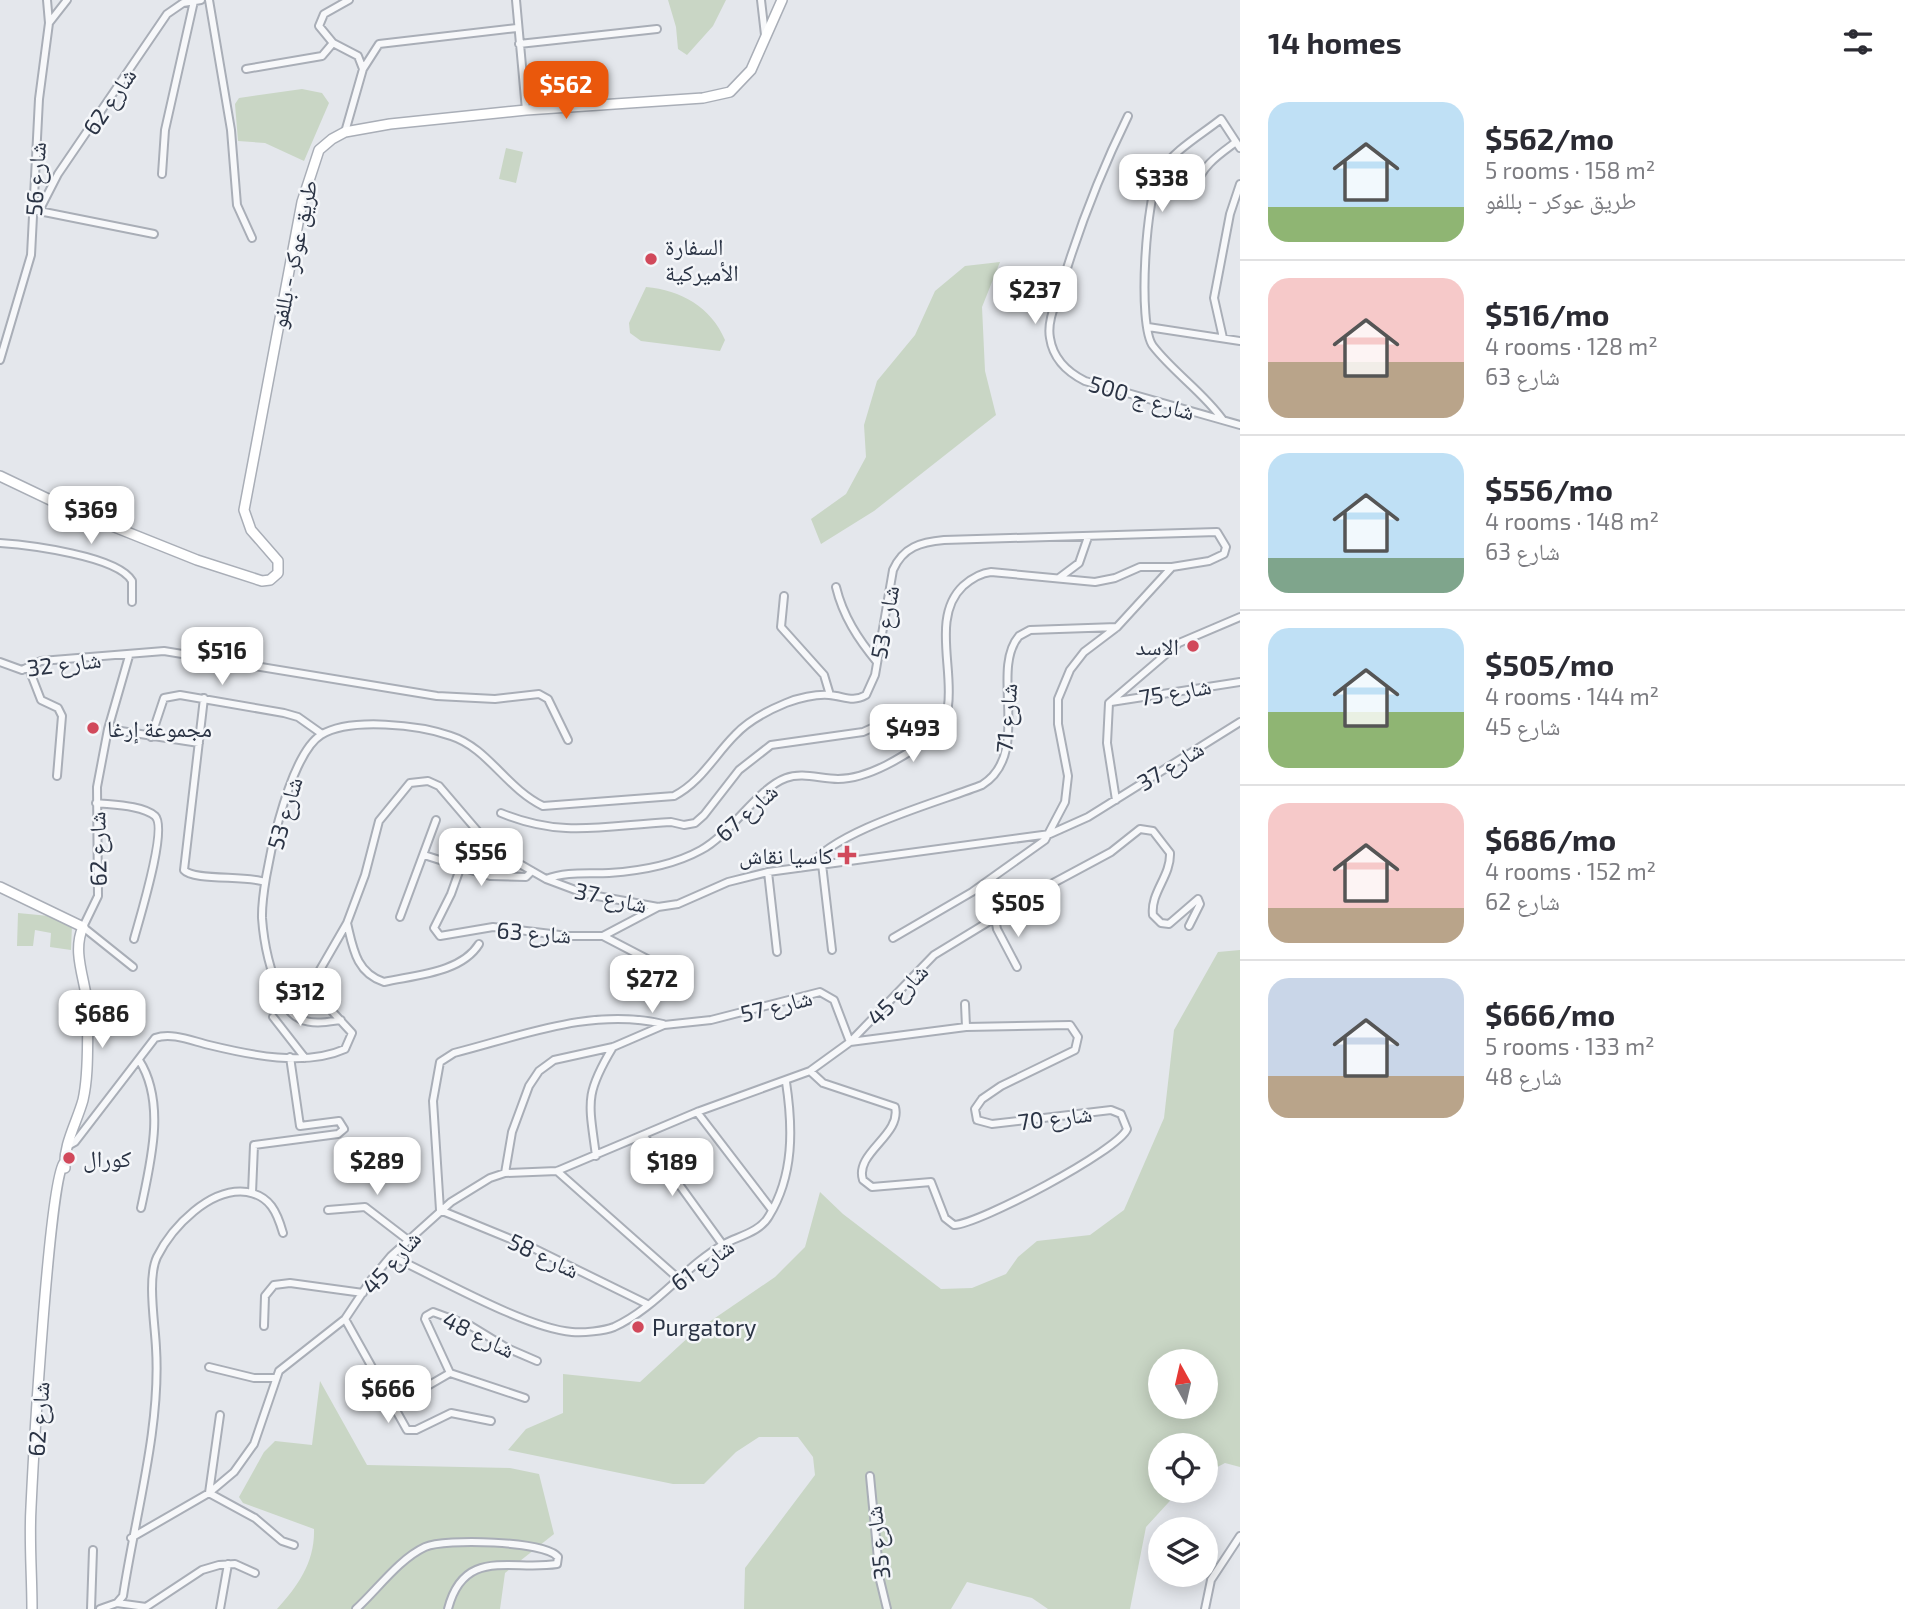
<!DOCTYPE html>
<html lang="en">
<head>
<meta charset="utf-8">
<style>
  body { margin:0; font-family:"Exo 2","Noto Naskh Arabic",sans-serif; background:#f7f7f7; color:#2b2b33; height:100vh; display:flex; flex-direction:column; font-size:26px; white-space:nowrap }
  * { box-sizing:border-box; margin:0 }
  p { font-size:23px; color:#7c7c81 }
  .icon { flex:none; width:38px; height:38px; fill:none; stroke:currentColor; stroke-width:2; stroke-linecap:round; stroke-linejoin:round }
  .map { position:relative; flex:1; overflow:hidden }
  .side { display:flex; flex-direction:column; background:#fff; width:665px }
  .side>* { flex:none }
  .needle { width:46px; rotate:352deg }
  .tools { position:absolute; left:1148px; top:1349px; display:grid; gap:14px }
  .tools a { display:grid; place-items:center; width:70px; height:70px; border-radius:50%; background:#fff; box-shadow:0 4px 18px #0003; font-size:35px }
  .price { position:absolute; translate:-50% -60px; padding:0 16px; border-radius:14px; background:#fff; color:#222; font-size:23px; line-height:46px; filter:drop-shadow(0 2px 4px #0008) }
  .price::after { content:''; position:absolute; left:50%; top:42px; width:21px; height:16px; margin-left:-10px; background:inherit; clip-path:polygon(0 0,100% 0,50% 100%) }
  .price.active { background:#ea580c; color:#fff }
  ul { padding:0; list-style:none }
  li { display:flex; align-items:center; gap:21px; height:175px; padding:0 28px }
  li+li { border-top:2px solid #e1e1e2 }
  li span { display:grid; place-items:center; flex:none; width:196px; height:140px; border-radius:21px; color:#555 }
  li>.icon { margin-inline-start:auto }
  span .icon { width:84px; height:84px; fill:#fffc; stroke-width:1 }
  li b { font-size:30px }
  h2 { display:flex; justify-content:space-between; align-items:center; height:84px; padding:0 28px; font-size:30px }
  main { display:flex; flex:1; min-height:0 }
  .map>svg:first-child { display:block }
  .green { fill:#c9d6c5; fill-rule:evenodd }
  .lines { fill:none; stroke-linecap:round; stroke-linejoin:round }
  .street-casing { stroke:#a9aeb7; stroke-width:10 }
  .secondary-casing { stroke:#a9aeb7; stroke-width:12 }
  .street { stroke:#f7f8fa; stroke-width:6 }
  .secondary { stroke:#fff; stroke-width:9 }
  .poi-dot { fill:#d1495b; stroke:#f4f6f9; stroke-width:2.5 }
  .labels { text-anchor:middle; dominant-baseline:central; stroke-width:5; stroke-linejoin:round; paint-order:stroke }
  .street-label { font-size:23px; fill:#2b3445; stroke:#f4f6f9 }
  .poi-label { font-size:23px; fill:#2b3445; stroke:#f4f6f9; text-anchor:start }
</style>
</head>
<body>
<main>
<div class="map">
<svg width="1240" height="1609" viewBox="0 0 1240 1609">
  <rect width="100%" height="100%" fill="#e4e7ec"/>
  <path class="green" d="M668,0h58l-13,26 -26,29 -9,-6 -2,-22z
    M302,89l20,4 7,10 -25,58 -39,-18 -27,-2 -3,-37 4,-6z
    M506,148l17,4 -7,31 -17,-4z
    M1000,262l-18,45 3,64 11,44 -122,96 -53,33 -10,-25 35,-25 20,-37 -2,-32 13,-44 38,-46 20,-44 30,-25z
    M646,287c35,3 65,20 79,53l-5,11 -79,-10 -11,-8 -1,-10z
    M18,913l31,3 23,9 -1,25 -21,-3 1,-14 -16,-3 -2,16h-16z
    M1240,950v517l-15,-4 -19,10v-27h-46v45h19l-33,36 -16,82h-82l-16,-11 -65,-16 -16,27h-207l1,-41 70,-93 -2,-18 -15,-20h-39l-23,15 -32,32h-31l-165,-34 18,-21 37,-16v-39l77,8 53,-49 82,-56 30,-30 15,-55 23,22 98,75 31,-1 34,-14 12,-17 19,-16 53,-6 34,-25 40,-92 10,-88 44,-78zM1160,1362h46v45h-46z
    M320,1381l47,84 143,3 29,6 15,60 -49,39 -5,36h-223c21,-23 38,-47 37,-80l-71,-26 -4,-6 25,-45 11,-11 37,4z"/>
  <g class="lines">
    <g class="street-casing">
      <path id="street" d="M47,0l2,23
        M209,0l22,130 6,75 15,33
        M349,0l-25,14 -5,12 14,17 25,13 5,13
        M516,0l10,110
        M761,0l4,35
        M519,44l138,-15
        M246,69l76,-13 11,-13
        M1128,116c-28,57 -50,114 -68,175 -5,14 -13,31 -10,47 3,20 17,34 35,43l155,44
        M345,132l18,-63 16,-25 138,-16
        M162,174l3,-44 29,-129
        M1196,187c5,-21 24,-33 40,-45
        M34,210l5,1 19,-37 109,-160 16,-11 18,-3
        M39,211l115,23
        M1148,327l92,14
        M1223,338l-9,-40 16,-84 10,-30
        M0,360l31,-105 8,-156 10,-76 18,-23
        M1223,420c-20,-28 -49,-47 -70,-74 -16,-21 -7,-151 7,-174 14,-22 41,-37 61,-53l19,29
        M0,543c29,2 118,13 132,38v21
        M1059,578l20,-15 9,-26
        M836,587c7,29 22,52 41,75
        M784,596l-3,31 43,48 6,20
        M129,656l-21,73 -11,58 1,109 -15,31 50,40
        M0,662l22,8 19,-9 123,-10 273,45 58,3 44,-5 9,5 20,41
        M29,669l12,31 17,8 4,8 -5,60
        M204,698l-20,172c9,11 64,5 81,12
        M1111,702l129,-20
        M108,729l91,14
        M151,737l13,-39 16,-3 104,18 14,4 24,17
        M1116,800l-9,-57 2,-40 70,-60 61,-26
        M96,803c16,2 46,2 59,13 13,12 -16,104 -21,123
        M501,813c63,26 105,12 170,9l13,3 11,-2 9,-8 35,-45 32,-25 92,-13 47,-21 29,18
        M424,855l66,21 36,1 6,-6
        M822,864l10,86
        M461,866l-10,28 -17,34 6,8 53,-9 75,9h35l55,-29
        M810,866c25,-36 129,-64 172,-81 51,-32 7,-114 37,-149l11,-6 87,-3
        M768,872l9,80
        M546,879c21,-8 41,-5 63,-6 30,-2 65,-8 92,-23 30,-16 57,-62 85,-72 16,-6 35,1 52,1 31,0 66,-23 91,-40 46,-32 -8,-113 34,-153 8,-7 17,-13 28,-14l104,10 20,-4 25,-11h32
        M989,880l20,31
        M400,917l36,-97
        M995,919l2,10 20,38
        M347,923c6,25 9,50 37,59 31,-7 77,-9 95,-38
        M603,936l48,25
        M965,1004l1,23
        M273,1017l32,41
        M341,1020c-14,2 -28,5 -41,-1 -11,-5 -15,-15 -19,-24 -12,-26 -17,-49 -19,-77 -1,-37 26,-163 59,-183 29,-18 99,-10 130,1 37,12 55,52 92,70l131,-10c27,-14 40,-40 61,-61 13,-14 34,-25 51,-32 12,-5 30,-9 43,-8 15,1 23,8 37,0l9,-20 18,-105c10,-23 28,-28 51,-30l273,-8 9,15 -2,7 -15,7 -37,6 -55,60 -33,25 -14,18 -12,29v25l10,52 -3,26 -20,38 -73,52 -79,46
        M139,1060c27,42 12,101 2,148
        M697,1112l75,98
        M644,1136l79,109
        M68,1146l7,-4 80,-104c17,-6 37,3 54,7 41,10 96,22 136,4l7,-16 -34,-37 -1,-21 30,-52 18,-48 14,-54 31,-38 18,-2 11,5 53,62 54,31 40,15 72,13 20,-3 50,-22 40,-10 282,-38 38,-17 152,-95
        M596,1156c-7,-54 -12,-61 17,-109
        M557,1171l123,109
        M505,1173l7,-41 17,-46 10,-15 15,-11 59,-13 51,-22 47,-5 109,-28 14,8 16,42 116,-15 104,-2 8,12 -3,13 -74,36 -19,13 -7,10 2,11 15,4 119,-14 10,4 6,15c-9,22 -148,95 -173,96l-9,-7 -14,-36 -59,5 -9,-7c-9,-27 39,-45 32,-73l-72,-24 -13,-12
        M252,1193l2,-48 84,-11 6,-5 -5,-8 -39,5 -10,-69
        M328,1210l37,-3 43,33
        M391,1256c46,21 134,72 181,76 11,1 32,-1 42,-5 42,-19 71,-61 110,-83 15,-8 36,-12 45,-28 25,-41 24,-88 17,-134
        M647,1304l-112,-55 -95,-39 -7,-109 7,-39 14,-9c67,-17 139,-46 209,-29
        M345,1319l62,111h9l35,-17 40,8
        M264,1326l1,-30 9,-11 16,-2 73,10
        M209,1367l45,11h21
        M450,1373l75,25
        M393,1406l57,-33 -25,-54 1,-3 7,-4 38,14 36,22 30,13
        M220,1415l-11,78 46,25 27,23 12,4
        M870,1476l10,104 7,29
        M131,1538l78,-45 25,-21 20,-28 25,-73 66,-52 26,-39 20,-24 60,-54 39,-24 15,-5 52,-2 140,-59 113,-41 40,-29 84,-87 110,-67 67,-36 29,-23 13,2 17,22c1,23 -20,40 -17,62l8,8 8,1 29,-25 2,5 -11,22
        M117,1603l29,4 56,-37 17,-5 16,-1 20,9
        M91,1609l2,-59
        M100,1609l17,-6 6,-7c12,-80 38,-168 33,-248 -1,-24 -9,-70 1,-91 15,-30 53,-70 90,-65 23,4 30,20 36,41
        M220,1609l8,-45
        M356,1609c21,-19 43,-50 69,-62 20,-9 120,-6 133,10l-1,7c-46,7 -93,-17 -109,45
        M1205,1609l6,-29 29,-44"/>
    </g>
    <g class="secondary-casing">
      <path id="secondary" d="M0,476l67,32 130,52 65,21 8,-1 8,-7v-12l-27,-31 -7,-20 58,-308 17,-52 13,-11 13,-7 45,-8 136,-14 177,-12 27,-6 21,-22 31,-70
        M0,887l83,40c-13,29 7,61 5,91 -1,26 1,56 -5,82 -6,22 -20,45 -18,68
        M32,1609c0,-34 -3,-68 -1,-102 2,-43 18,-328 33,-344"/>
    </g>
    <use href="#street" class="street"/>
    <use href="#secondary" class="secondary"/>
  </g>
  <g class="poi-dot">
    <circle cx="651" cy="259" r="7"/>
    <circle cx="1193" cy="646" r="7"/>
    <circle cx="93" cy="728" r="7"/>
    <path d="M843.5 844.5h7v7h7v7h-7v7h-7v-7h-7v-7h7z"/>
    <circle cx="69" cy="1158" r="7"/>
    <circle cx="638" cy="1327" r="7"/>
  </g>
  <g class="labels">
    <g class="street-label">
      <text transform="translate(109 101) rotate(-56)">شارع 62</text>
      <text transform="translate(35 179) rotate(-87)">شارع 56</text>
      <text transform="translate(293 254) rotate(-78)">طريق عوكر - بللفو</text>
      <text transform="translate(1142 397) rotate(16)">شارع ج 500</text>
      <text transform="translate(884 622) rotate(-80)">شارع 53</text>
      <text transform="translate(64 663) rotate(-7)">شارع 32</text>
      <text transform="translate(1175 691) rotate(-10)">شارع 75</text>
      <text transform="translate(1006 718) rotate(-86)">شارع 71</text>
      <text transform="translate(1170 765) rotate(-32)">شارع 37</text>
      <text transform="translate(746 812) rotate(-42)">شارع 67</text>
      <text transform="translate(284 813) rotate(-74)">شارع 53</text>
      <text transform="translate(97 849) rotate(-91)">شارع 62</text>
      <text transform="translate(611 897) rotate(12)">شارع 37</text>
      <text transform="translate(534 932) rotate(4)">شارع 63</text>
      <text transform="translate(897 994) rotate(-46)">شارع 45</text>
      <text transform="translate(776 1005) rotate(-14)">شارع 57</text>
      <text transform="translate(1055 1117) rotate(-7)">شارع 70</text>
      <text transform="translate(544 1255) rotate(25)">شارع 58</text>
      <text transform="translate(391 1262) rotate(-49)">شارع 45</text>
      <text transform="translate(702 1264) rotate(-36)">شارع 61</text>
      <text transform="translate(479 1334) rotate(26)">شارع 48</text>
      <text transform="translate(38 1419) rotate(-86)">شارع 62</text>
      <text transform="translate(877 1543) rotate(-97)">شارع 35</text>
    </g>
    <g class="poi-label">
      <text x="665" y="246">السفارة<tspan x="665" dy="26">الأميركية</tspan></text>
      <text x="1179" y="646" text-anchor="end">الاسد</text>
      <text x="107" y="728">مجموعة إرغا</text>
      <text x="833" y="855" text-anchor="end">كاسيا نقاش</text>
      <text x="83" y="1158">كورال</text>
      <text x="652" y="1327">Purgatory</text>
    </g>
  </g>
</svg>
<div class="tools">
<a><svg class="needle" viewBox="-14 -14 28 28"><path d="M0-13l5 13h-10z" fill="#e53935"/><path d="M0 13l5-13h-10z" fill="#7c7c81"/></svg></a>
<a><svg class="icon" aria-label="locate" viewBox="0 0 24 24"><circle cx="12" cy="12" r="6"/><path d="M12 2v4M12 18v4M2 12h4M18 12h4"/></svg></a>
<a><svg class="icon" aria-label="layers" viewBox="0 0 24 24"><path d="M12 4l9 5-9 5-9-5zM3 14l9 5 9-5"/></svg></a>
</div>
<b class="price active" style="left:566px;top:121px">$562</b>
<b class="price" style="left:1162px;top:214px">$338</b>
<b class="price" style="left:1035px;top:326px">$237</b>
<b class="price" style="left:91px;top:546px">$369</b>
<b class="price" style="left:222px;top:687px">$516</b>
<b class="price" style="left:913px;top:764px">$493</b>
<b class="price" style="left:481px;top:888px">$556</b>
<b class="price" style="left:1018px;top:939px">$505</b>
<b class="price" style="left:652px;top:1015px">$272</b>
<b class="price" style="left:300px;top:1028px">$312</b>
<b class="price" style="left:102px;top:1050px">$686</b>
<b class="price" style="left:377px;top:1197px">$289</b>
<b class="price" style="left:672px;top:1198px">$189</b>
<b class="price" style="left:388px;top:1425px">$666</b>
</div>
<section class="side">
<h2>14 homes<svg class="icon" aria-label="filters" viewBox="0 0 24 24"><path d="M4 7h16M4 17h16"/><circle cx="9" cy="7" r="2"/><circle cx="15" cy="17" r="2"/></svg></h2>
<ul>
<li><span style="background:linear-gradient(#bfe0f5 75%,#8fb573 0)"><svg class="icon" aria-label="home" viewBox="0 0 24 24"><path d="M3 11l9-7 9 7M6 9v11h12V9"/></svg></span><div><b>$562/mo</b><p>5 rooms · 158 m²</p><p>طريق عوكر - بللفو</p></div></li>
<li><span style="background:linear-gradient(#f6c9c9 60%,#b9a48a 0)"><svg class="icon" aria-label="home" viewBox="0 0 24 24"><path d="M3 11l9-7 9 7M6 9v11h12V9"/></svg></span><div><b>$516/mo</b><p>4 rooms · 128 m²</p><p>شارع 63</p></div></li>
<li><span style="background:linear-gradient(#bfe0f5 75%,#7fa58c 0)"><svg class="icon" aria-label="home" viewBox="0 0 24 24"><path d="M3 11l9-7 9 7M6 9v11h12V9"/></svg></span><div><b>$556/mo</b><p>4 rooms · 148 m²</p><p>شارع 63</p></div></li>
<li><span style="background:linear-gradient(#bfe0f5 60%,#8fb573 0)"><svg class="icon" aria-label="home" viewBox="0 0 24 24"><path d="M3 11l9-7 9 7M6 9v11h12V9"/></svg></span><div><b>$505/mo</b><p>4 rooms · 144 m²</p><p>شارع 45</p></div></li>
<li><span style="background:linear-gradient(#f6c9c9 75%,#b9a48a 0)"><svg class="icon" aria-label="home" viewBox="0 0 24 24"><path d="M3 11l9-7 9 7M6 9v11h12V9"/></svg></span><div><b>$686/mo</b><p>4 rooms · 152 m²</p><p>شارع 62</p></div></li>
<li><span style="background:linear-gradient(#c9d6e8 70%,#b9a48a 0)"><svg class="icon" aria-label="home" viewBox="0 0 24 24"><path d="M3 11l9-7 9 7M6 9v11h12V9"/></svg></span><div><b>$666/mo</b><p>5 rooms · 133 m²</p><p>شارع 48</p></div></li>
</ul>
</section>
</main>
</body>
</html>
